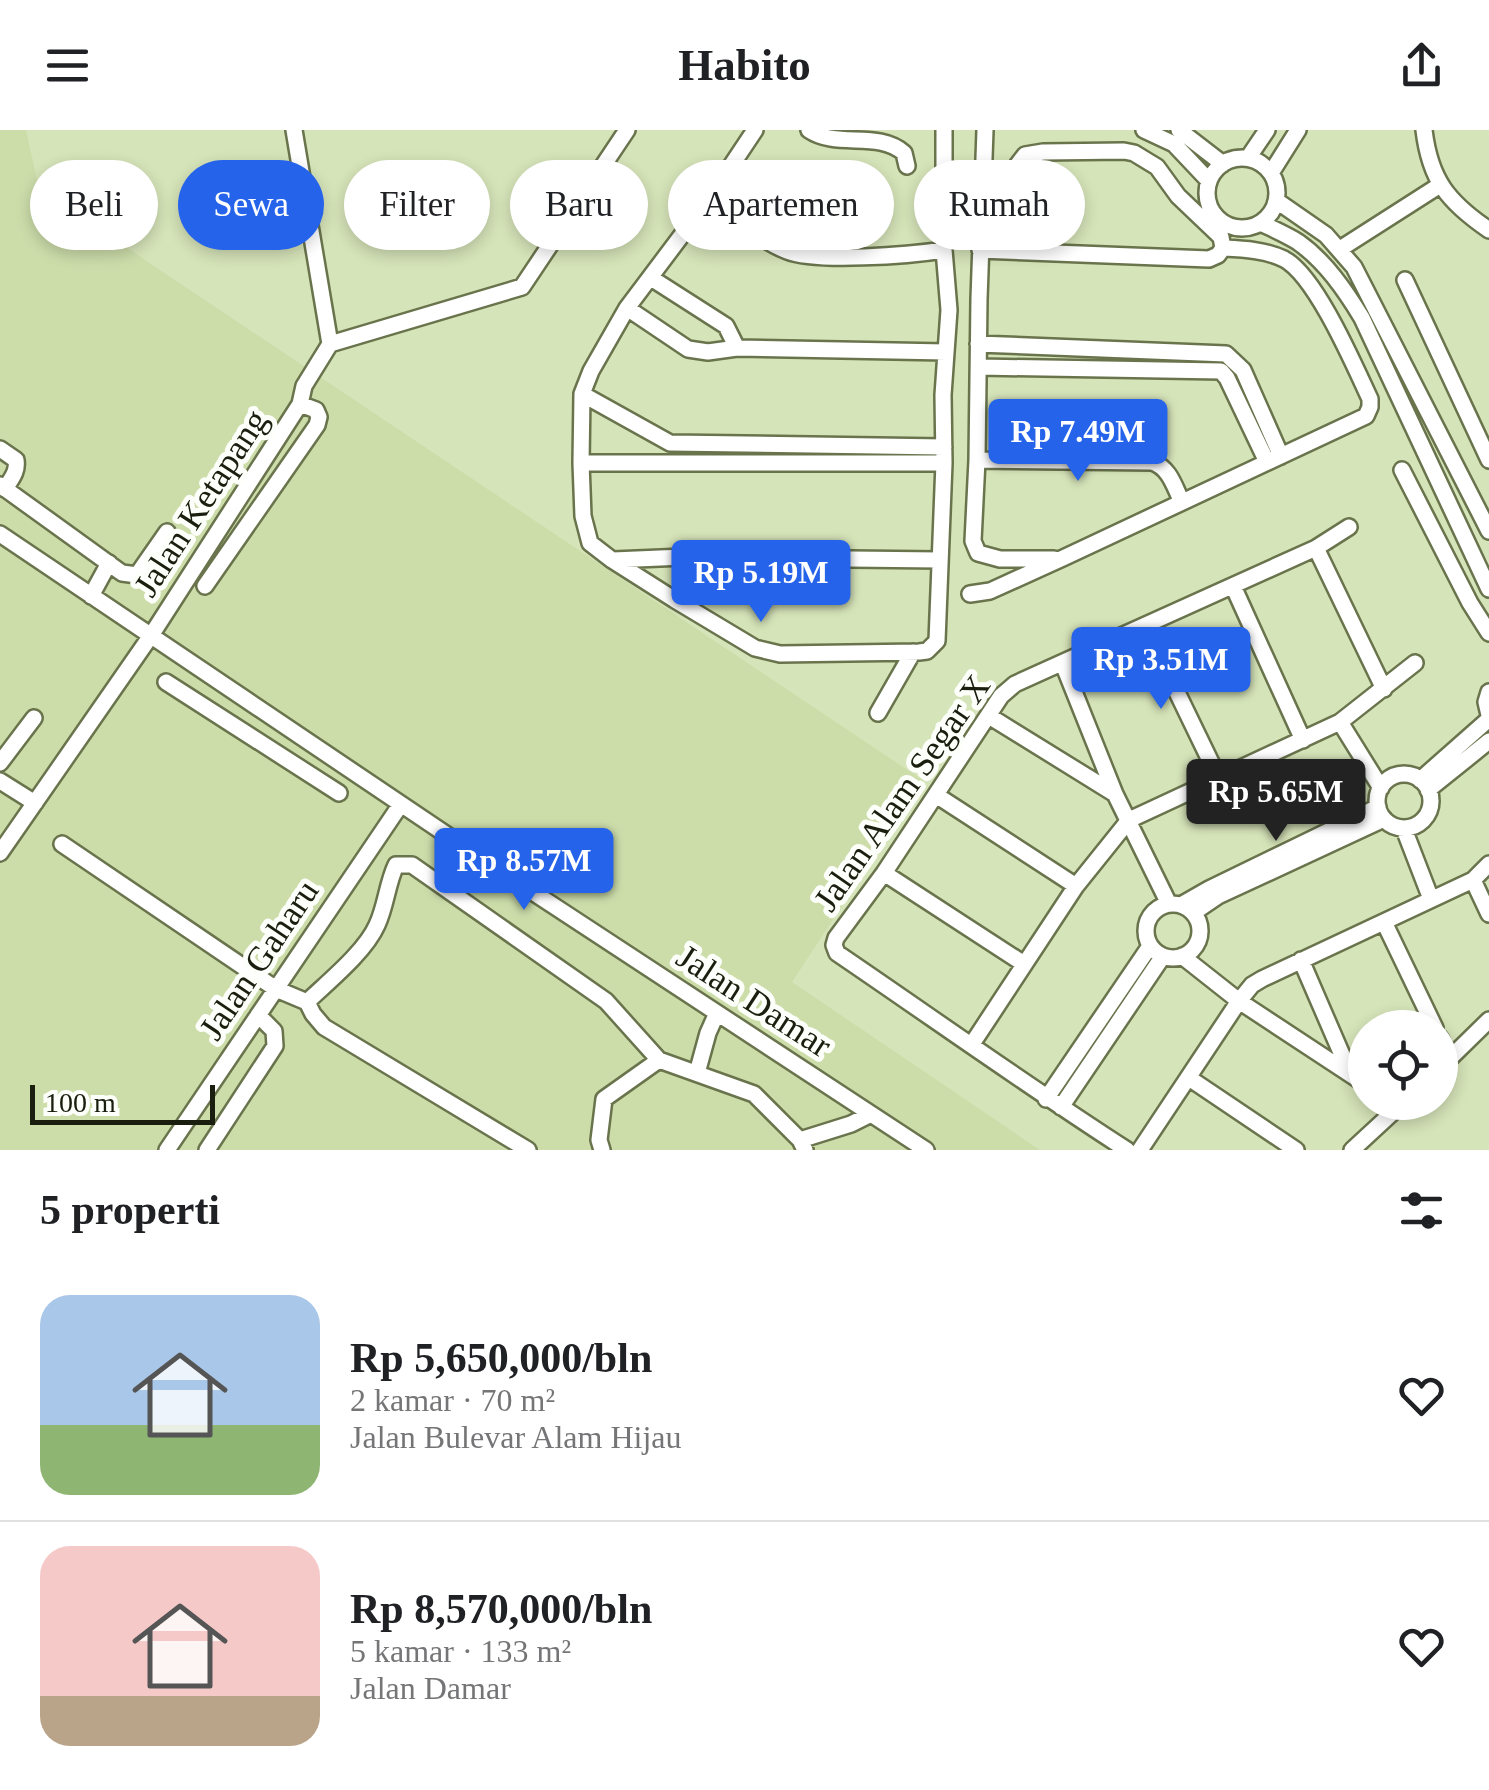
<!DOCTYPE html>
<html lang="id">
<head>
<meta charset="utf-8">
<style>
  body { margin:0; font-family:"Times New Roman",serif; background:#f2f2f2; color:#202124; height:100vh; display:flex; flex-direction:column; font-size:38px; white-space:nowrap }
  * { box-sizing:border-box; margin:0 }
  p { font-size:32px; color:#757577 }
  .icon { flex:none; width:55px; height:55px; fill:none; stroke:currentColor; stroke-width:2; stroke-linecap:round; stroke-linejoin:round }
  .map { position:relative; height:1020px; overflow:hidden }
  .details { display:flex; flex-direction:column; background:#fff; flex:1 }
  .details>* { flex:none }
  .guide { position:absolute; left:30px; top:30px; width:1430px; height:90px; display:flex; gap:20px }
  .fabs { position:absolute; left:1348px; top:880px; display:grid; gap:20px }
  .fabs a { display:grid; place-items:center; width:110px; height:110px; border-radius:50%; background:#fff; box-shadow:0 5px 15px #0003; font-size:50px }
  .scale { position:absolute; left:30px; bottom:25px; width:185px; box-sizing:border-box; padding-left:10px; border:5px solid #1a1e0e; border-top:0; font-size:28px; line-height:35px; white-space:nowrap; color:#1a1e0e; -webkit-text-stroke:8px #fdfffa; paint-order:stroke }
  .price { position:absolute; translate:-50% -85px; padding:0 22px; border-radius:10px; background:#2563eb; color:#fff; font-size:32px; line-height:65px; filter:drop-shadow(0 2px 5px #0008) }
  .price::after { content:''; position:absolute; left:50%; top:60px; width:30px; height:22px; margin-left:-15px; background:inherit; clip-path:polygon(0 0,100% 0,50% 100%) }
  .price.active { background:#222; color:#fff }
  ul { padding:0; list-style:none }
  li { display:flex; align-items:center; gap:30px; height:250px; padding:0 40px }
  li+li { border-top:2px solid #e0e0e0 }
  li span { display:grid; place-items:center; flex:none; width:280px; height:200px; border-radius:30px; color:#555 }
  li>.icon { margin-inline-start:auto }
  span .icon { width:120px; height:120px; fill:#fffc; stroke-width:1 }
  li b { font-size:42px }
  h2 { display:flex; justify-content:space-between; align-items:center; height:120px; padding:0 40px; font-size:42px }
  .pill { padding:0 35px; border-radius:45px; background:#fff; box-shadow:0 5px 15px #0003; font-size:35px; line-height:90px }
  .pill.active { background:#2563eb; color:#fff }
  header { display:flex; justify-content:space-between; align-items:center; height:130px; padding:0 40px; background:#fff; font-size:45px; font-weight:700 }
  .map>svg:first-child { display:block }
  .built { fill:#cdddaa }
  .lines { fill:none; stroke-linecap:round; stroke-linejoin:round }
  .minor-casing { stroke:#69744d; stroke-width:20 }
  .minor { stroke:#fff; stroke-width:15 }
  .labels { text-anchor:middle; dominant-baseline:central; stroke-width:10; stroke-linejoin:round; paint-order:stroke }
  .street-label { font-size:35px; fill:#1a1e0e; stroke:#fdfffa }
</style>
</head>
<body>
<header><svg class="icon" aria-label="menu" viewBox="0 0 24 24"><path d="M4 6h16M4 12h16M4 18h16"/></svg>Habito<svg class="icon" aria-label="share" viewBox="0 0 24 24"><path d="M12 15V3M7 8l5-5 5 5M5 13v7h14v-7"/></svg></header>
<div class="map">
<svg width="1489" height="1020" viewBox="0 0 1489 1020">
  <rect width="100%" height="100%" fill="#d6e4b9"/>
  <path class="built" d="M0,0h26l13,59 885,592 -132,201 248,168h-1040z"/>
  <g class="lines">
    <g class="minor-casing">
      <path id="minor" d="M755,0l-46,69 -82,109 -36,63 -9,23 -1,69 2,53 7,27 22,17 63,40 80,48 25,6 139,-2 8,-1 10,-10 7,-178 -1,-68 6,-85 -5,-60v-120
        M809,0c28,19 69,0 95,23l3,13
        M985,0l-6,169 -2,161 -4,81 5,12 22,6h54
        M1144,0l30,14 35,37
        M1179,0l44,34
        M1424,0c6,50 24,72 65,100
        M1207 63a35 35 0 1 1 70 0a35 35 0 1 1-70 0Z
        M1248,28l19,-28
        M1015,38l10,-13 18,-3 81,-1 10,2 23,14 21,29 43,41 2,11
        M1271,43l27,-43
        M709,69c25,17 50,41 78,52 30,12 124,4 157,-1
        M1277,71l49,34 28,32 135,264
        M1261,93c12,6 26,12 37,19 27,19 47,48 64,76l127,271
        M1340,119l100,-64
        M651,148l75,48 11,22
        M1405,150l84,180
        M627,178l61,41 20,3 29,-4 209,4
        M330,214l192,-57 105,-157
        M978,214l248,10 17,16 38,86
        M979,237l242,4 6,7 40,84
        M582,264l88,49 274,4
        M0,319l16,11c2,12 -5,19 -11,29
        M977,330l175,2c18,6 22,24 30,40
        M581,333h363
        M1402,340l68,133 19,30
        M0,355l122,88 15,2 30,-43
        M0,404l493,332 433,284
        M1316,418l68,141
        M613,430l71,-3 255,3
        M205,456l112,-161 2,-8 -3,-7 -16,-6
        M1233,456l70,154
        M970,464l20,-3 73,-33 303,-142 4,-9v-8c-16,-34 -54,-123 -86,-140 -18,-9 -41,-10 -61,-11l-5,7 -9,4 -229,-9
        M91,466l18,-33
        M1145,496l74,153
        M1063,534l52,130 54,110
        M166,552l173,111
        M1489,562l-3,10 3,13
        M878,583l35,-61
        M989,586l126,78
        M1340,592l41,66
        M0,633l34,-45
        M1377 671a27 27 0 1 1 54 0a27 27 0 1 1-54 0Z
        M1420,650l69,-61
        M0,651l35,22
        M1428,660l61,-49
        M936,665l140,91
        M1404,699l27,70
        M62,714l214,145 31,13c22,-21 58,-50 70,-77 9,-19 10,-41 19,-60h16l194,136 53,59
        M0,723l152,-219 148,-230 4,-18 26,-42 -36,-214
        M884,743l140,91
        M1473,750l16,34
        M1146 801a27 27 0 1 1 54 0a27 27 0 1 1-54 0Z
        M1181,775l28,-16 169,-82
        M1193,783l25,-17 166,-77
        M1384,792l51,106
        M1182,826l57,45 126,83
        M1301,830l48,111
        M307,872l6,12 11,13 204,123
        M1440,908l10,21
        M972,914l104,-158 53,-66 211,-98 75,-59
        M1440,938l49,-48
        M697,943l11,-40 9,-20
        M1189,948l107,72
        M1046,969l104,-153
        M1061,977l102,-151
        M800,1010l51,-16 20,-10
        M167,1020l234,-346
        M207,1020l68,-104 -1,-15 -16,-16
        M602,1020l-3,-10 5,-41 55,-39 95,34 46,46 5,10
        M1127,1020c-98,-63 -193,-131 -290,-197l-3,-8 2,-7 48,-65 117,-177 14,-12 301,-136 33,-21
        M1140,1020l99,-149 13,-16 10,-6 211,-99 16,-16
        M1352,1020l52,-48"/>
    </g>
    <use href="#minor" class="minor"/>
  </g>
  <g class="labels">
    <g class="street-label">
      <text transform="translate(201 373) rotate(-57)">Jalan Ketapang</text>
      <text transform="translate(902 663) rotate(-55)">Jalan Alam Segar X</text>
      <text transform="translate(259 830) rotate(-56)">Jalan Gaharu</text>
      <text transform="translate(754 871) rotate(33)">Jalan Damar</text>
    </g>
  </g>
</svg>
<div class="fabs">
<a><svg class="icon" aria-label="locate" viewBox="0 0 24 24"><circle cx="12" cy="12" r="6"/><path d="M12 2v4M12 18v4M2 12h4M18 12h4"/></svg></a>
</div>
<div class="scale">100 m</div>
<b class="price" style="left:1078px;top:354px">Rp 7.49M</b>
<b class="price" style="left:761px;top:495px">Rp 5.19M</b>
<b class="price" style="left:1161px;top:582px">Rp 3.51M</b>
<b class="price active" style="left:1276px;top:714px">Rp 5.65M</b>
<b class="price" style="left:524px;top:783px">Rp 8.57M</b>
<div class="guide">
<a class="pill">Beli</a>
<a class="pill active">Sewa</a>
<a class="pill">Filter</a>
<a class="pill">Baru</a>
<a class="pill">Apartemen</a>
<a class="pill">Rumah</a>
</div>
</div>
<section class="details">
<h2>5 properti<svg class="icon" aria-label="filters" viewBox="0 0 24 24"><path d="M4 7h16M4 17h16"/><circle cx="9" cy="7" r="2"/><circle cx="15" cy="17" r="2"/></svg></h2>
<ul>
<li><span style="background:linear-gradient(#a9c7e8 65%,#8fb573 0)"><svg class="icon" aria-label="home" viewBox="0 0 24 24"><path d="M3 11l9-7 9 7M6 9v11h12V9"/></svg></span><div><b>Rp 5,650,000/bln</b><p>2 kamar · 70 m²</p><p>Jalan Bulevar Alam Hijau</p></div><svg class="icon" aria-label="heart" viewBox="0 0 24 24"><path d="M12 20l-8-8c-3-5 5-10 8-4 3-6 11-1 8 4z"/></svg></li>
<li><span style="background:linear-gradient(#f6c9c9 75%,#b9a48a 0)"><svg class="icon" aria-label="home" viewBox="0 0 24 24"><path d="M3 11l9-7 9 7M6 9v11h12V9"/></svg></span><div><b>Rp 8,570,000/bln</b><p>5 kamar · 133 m²</p><p>Jalan Damar</p></div><svg class="icon" aria-label="heart" viewBox="0 0 24 24"><path d="M12 20l-8-8c-3-5 5-10 8-4 3-6 11-1 8 4z"/></svg></li>
</ul>
</section>
</body>
</html>
